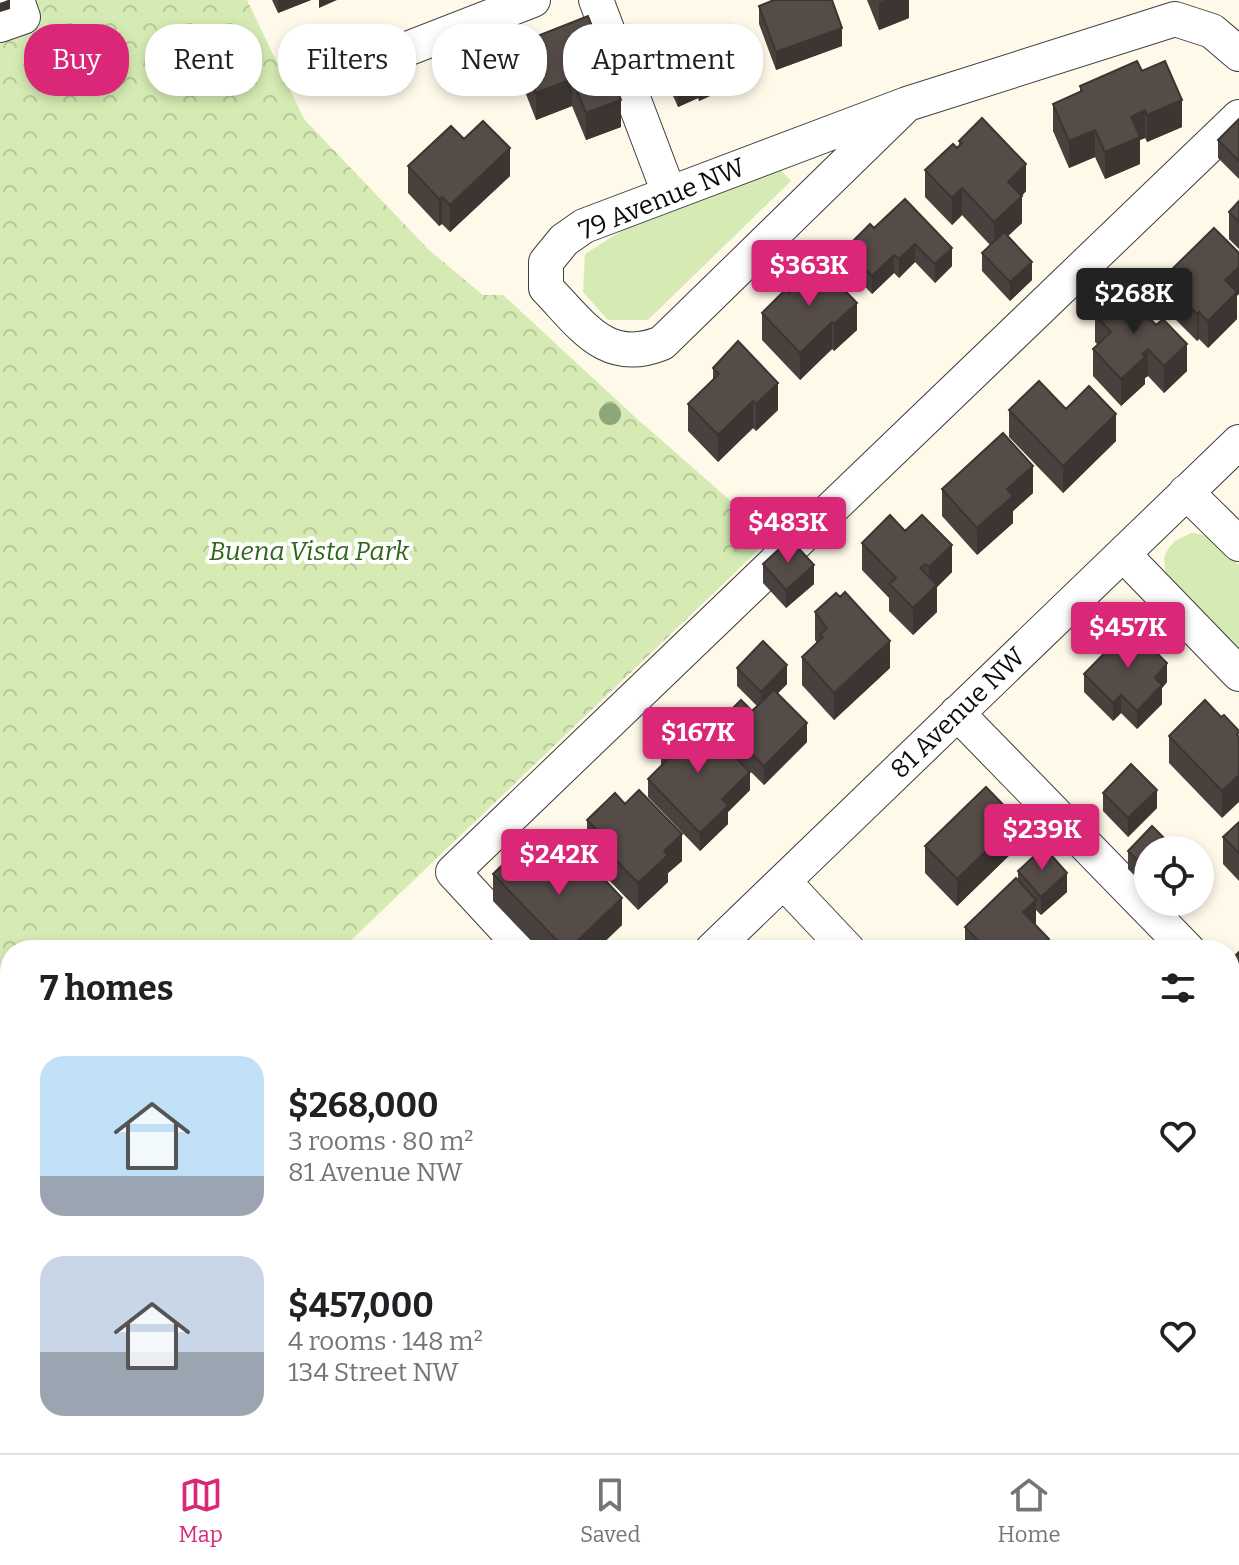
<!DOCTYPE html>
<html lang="en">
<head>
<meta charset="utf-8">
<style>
  body { margin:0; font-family:Bitter,serif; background:#f6f6f6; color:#202124; height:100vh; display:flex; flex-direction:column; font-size:30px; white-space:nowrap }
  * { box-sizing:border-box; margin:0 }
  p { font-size:26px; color:#757577 }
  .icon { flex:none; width:44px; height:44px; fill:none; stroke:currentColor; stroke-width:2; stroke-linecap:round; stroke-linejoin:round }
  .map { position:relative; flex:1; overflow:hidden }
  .side { position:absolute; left:0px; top:940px; width:1240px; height:514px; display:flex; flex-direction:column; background:#fff; border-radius:32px 32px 0 0; box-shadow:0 4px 12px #0003 }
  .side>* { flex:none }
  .banner { position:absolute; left:24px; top:24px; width:800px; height:72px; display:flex; gap:16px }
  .controls { position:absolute; left:1134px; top:836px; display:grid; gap:16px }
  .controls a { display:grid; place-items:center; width:80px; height:80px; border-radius:50%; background:#fff; box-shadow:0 4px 12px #0003; font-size:40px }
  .price { position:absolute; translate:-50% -68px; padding:0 18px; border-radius:8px; background:#db2777; color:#fff; font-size:26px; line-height:52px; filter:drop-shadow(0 2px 4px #0008) }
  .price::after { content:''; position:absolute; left:50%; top:48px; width:24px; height:18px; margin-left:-12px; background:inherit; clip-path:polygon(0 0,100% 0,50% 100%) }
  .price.active { background:#222; color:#fff }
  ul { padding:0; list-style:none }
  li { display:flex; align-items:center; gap:24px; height:200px; padding:0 40px }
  li span { display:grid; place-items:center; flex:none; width:224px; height:160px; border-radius:24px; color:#555 }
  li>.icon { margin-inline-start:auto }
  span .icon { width:96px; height:96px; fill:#fffc; stroke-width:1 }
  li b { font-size:34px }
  h2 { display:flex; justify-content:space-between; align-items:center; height:96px; padding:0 40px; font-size:34px }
  .pill { padding:0 28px; border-radius:32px; background:#fff; box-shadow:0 4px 12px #0003; font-size:28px; line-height:72px }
  .pill.active { background:#db2777; color:#fff }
  .tab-bar { display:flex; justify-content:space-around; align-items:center; height:112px; border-top:2px solid #e0e0e0; background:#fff; font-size:22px; color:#757577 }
  .tab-bar a { display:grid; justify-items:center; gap:4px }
  .tab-bar .active { color:#db2777 }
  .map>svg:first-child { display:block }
  .grass { fill:#d5ebb3 }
  .park { fill:url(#park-crowns) }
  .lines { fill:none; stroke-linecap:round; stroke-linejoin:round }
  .minor-casing { stroke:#3f3f3f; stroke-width:36 }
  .minor { stroke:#fff; stroke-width:34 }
  .tree { fill:#8da878 }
  .wall { fill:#49413e }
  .shaded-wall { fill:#3c3532 }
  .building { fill:#554c48; stroke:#3c3532; stroke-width:2 }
  .labels { text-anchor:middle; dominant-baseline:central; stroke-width:8; stroke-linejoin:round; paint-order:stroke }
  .street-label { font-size:26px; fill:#0c0c0c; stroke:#fff }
  .park-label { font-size:26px; font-style:italic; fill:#30661a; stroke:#fff }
</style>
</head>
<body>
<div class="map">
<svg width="1239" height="1453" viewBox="0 0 1239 1453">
  <defs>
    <pattern id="park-crowns" width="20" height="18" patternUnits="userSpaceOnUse" patternTransform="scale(2)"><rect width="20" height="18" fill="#d5ebb3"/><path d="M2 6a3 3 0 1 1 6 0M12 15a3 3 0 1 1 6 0" fill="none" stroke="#b6c899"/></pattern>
  </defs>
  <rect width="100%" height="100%" fill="#fff9ea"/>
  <path class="grass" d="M779,168l12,13 -143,139h-40l-25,-28 2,-38 41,-26z
    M1191,533c22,1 34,17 48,32v92l-73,-79 -2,-20 4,-9 7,-8z"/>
  <path class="park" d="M0,0h247l57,119 125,131 54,45h20l132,122 137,120 -431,413h-331v494h952l8,9h-970z"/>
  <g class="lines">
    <g class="minor-casing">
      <path id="minor" d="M596,0l73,193
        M0,25l23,-8 -6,-17
        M394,54l139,-54
        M907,104l-245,239c-56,23 -80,-18 -116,-55v-26l18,-22 20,-14 323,-122 268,-85 37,12 27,23
        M1186,492l53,52
        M1123,554l116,120
        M957,713l231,237
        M784,882l64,68
        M525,950l-72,-78 786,-755
        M712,950l527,-508
        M1230,993l9,10
        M1230,1345l9,8
        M1230,1436l9,-5
        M0,1445l8,8"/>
    </g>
    <use href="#minor" class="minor"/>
  </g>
  <circle class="tree" cx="610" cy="414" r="11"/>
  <path class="wall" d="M272,0h39l-33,13z
    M867,0h42v18l-30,12z
    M759,6l83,40 -66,24 -17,-46z
    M588,16l33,111 -35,13 -14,-34 -36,14 -19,-49v-27z
    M702,37l43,43 -46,21 -1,-3 -20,9 -19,-42v-19z
    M1142,71l40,56 -35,15 -2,-4 -5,2v24l-35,15 -10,-22 -26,11 -16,-37v-27l27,-12v-6z
    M1239,119v60l-21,-21v-18z
    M959,141l67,50 -4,5v27l-14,13 24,44 -22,21 -28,-30v-18l8,-8 -28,-30 -10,10 -27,-28v-27l32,-22 2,-2z
    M408,166l102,10 -60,56 -8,-8 -3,2 -31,-33z
    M905,199l47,67 -17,17 -20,-21 -16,16 -5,-5 -22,21 -26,-27v-19l28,-20z
    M1239,201v48l-10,-10v-27z
    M1162,279l75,17v23l-29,29 -9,-9 -2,2 -35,-35z
    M789,293l68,37 -23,21 -2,-2 -32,31 -38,-40v-27z
    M1095,315l92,56 -23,22 -16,-17 -3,2v6l-24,22 -28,-30v-27l5,-4 -3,-3z
    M713,368l65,42 -22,21 -3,-3 -35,34 -30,-31v-27l25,-25z
    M1066,409l50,32 -53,52 -54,-56v-27z
    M942,489l91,4 -20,18v12l-36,32 -35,-39z
    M905,531l47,41 -15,15v25l-24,23 -24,-24v-13l-27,-28v-27z
    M763,564l51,20 -28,24 -23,-25z
    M840,597l50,71 -56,52 -32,-35v-28l15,-14 -2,-3v-28z
    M737,668l50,16 -9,9 29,49 -43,43 -34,-34v-5l-8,-9v-18l30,-8 5,-5 -20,-20z
    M1084,674l83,8 -5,6v16l-25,25 -16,-16 -8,8 -29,-29z
    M1221,717l18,14 -17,87 -53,-55v-27z
    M681,736l69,54 -22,22v12l-28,27 -52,-54v-18l13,-12v-17z
    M1103,793l54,15 -29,29 -25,-26z
    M625,804l57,57 -14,12v9l-30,28 -37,-38v-11l-14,-14v-27z
    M1239,822v59l-16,-17v-27z
    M925,846l93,1 -61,59 -32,-33z
    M1148,850v39l-20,-20v-18z
    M1018,871l49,21 -26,23 -5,-5v16l13,24h-84v-23l53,-47z
    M542,872l15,12 65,41 -26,25h-56l-47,-49v-27z
    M1239,952v29l-5,-5v-19z
    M1230,1095l9,5v94l-4,4 -5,-4z"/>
  <path class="shaded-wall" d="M8,0h2v9l-10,3v-9z
    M278,0h33l-33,13z
    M319,0h18l-18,8z
    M886,0h23v18l-30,12v-27z
    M842,28v18l-66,24v-18z
    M745,62v18l-46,21v-18z
    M572,79v27l-36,14v-27z
    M698,80v18l-20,9v-18z
    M621,100v27l-35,13v-27z
    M1182,100v27l-35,15v-27z
    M1145,110v28l-5,2v24l-35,15v-27l26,-35z
    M1095,130v27l-26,11v-27z
    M510,148v28l-60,56v-27z
    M1026,164v27l-18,18v-27z
    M962,188v27l-10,10v-27z
    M1022,196v27l-28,26v-27z
    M442,197v27l-3,2v-27z
    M915,244v18l-16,16v-19z
    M952,248v18l-17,17v-19z
    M894,255v18l-22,21v-18z
    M1032,262v18l-22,21v-19z
    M1239,267v27l-2,2v23l-29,29v-27l17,-41z
    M857,303v27l-23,21v-27z
    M1199,312v27l-2,2v-27z
    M832,322v27l-32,31v-27z
    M1187,344v27l-23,22v-27z
    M1148,349v27l-3,2v6l-24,22v-27z
    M778,383v27l-22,21v-27z
    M753,401v27l-35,34v-27z
    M1116,414v27l-53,52v-27z
    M1033,466v27l-20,18v12l-36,32v-27l30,-39z
    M952,545v27l-15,15v25l-24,23v-27l16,-15v-26z
    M814,565v19l-28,24v-18z
    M890,641v27l-56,52v-27z
    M1167,663v19l-5,6v16l-25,25v-18l18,-33z
    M787,665v19l-26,26v-18z
    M1121,695v18l-8,8v-18z
    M807,723v19l-43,43v-19z
    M750,772v18l-22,22v12l-28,27v-18l22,-34z
    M1239,775v27l-17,16v-27z
    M1157,790v18l-29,29v-19z
    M1018,820v27l-61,59v-27z
    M682,834v27l-14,12v9l-30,28v-27l26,-32z
    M1067,873v19l-26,23v-18z
    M622,898v27l-26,25h-28z
    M1036,900v27l-13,-15z
    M1049,939v11h-11z
    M1239,1167v27l-4,4v-27z"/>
  <path class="building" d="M774,0h58l10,28 -66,24 -17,-46z
    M588,16l33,84 -35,13 -14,-34 -36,14 -19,-49z
    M728,25l17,37 -46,21 -1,-3 -20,9 -19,-43 39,-17 4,8z
    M1137,61l5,10 23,-10 17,39 -35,15 -2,-5 -14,7 9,20 -35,15 -10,-22 -26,11 -16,-37 29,-13 -2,-5z
    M982,118l44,46 -18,18 14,14 -28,26 -32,-34 -10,10 -27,-28 28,-26 4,4 5,-5 -3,-2z
    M1239,119v42l-21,-21z
    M483,121l27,27 -60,57 -8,-8 -3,2 -31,-33 43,-40 13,13z
    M905,199l47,49 -17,16 -20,-20 -16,15 -5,-4 -22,21 -26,-28 24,-24 4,4z
    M1239,201v21l-10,-10z
    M1214,228l25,25v14l-14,13 12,12 -29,29 -9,-9 -2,2 -35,-35z
    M1004,232l28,30 -22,20 -28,-29z
    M819,264l38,39 -23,21 -2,-2 -32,31 -38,-40 24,-24 3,4z
    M1122,289l34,36 7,-6 24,25 -23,22 -16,-17 -6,5 3,3 -24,22 -28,-30 18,-17 -16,-17z
    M738,341l40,42 -22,21 -3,-3 -35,34 -30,-31 31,-30 -6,-6z
    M1039,381l27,28 23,-23 27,28 -53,52 -54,-56z
    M1003,433l30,33 -26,23 6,7 -36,32 -35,-39z
    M890,515l15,16 17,-16 30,30 -23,22 -4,-3 -5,4 17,17 -24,23 -24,-24 7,-6 -34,-35z
    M790,539l24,26 -28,25 -23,-26z
    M845,592l45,49 -56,52 -32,-36 21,-20 -3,-2 7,-7 -12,-16 21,-19 4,4z
    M1130,627l37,36 -12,15 7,7 -25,26 -16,-16 -8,8 -29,-29z
    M763,641l24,24 -26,27 -24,-24z
    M774,690l33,33 -43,43 -34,-33 3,-3 -11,-11 19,-19 11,11z
    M1205,700l16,17 3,-2 15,16 -2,4 2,2v38l-17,16 -53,-55z
    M698,719l52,53 -28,27 6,7 -28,27 -52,-54 21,-21 -8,-8 17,-17 3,3z
    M1131,764l26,26 -29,28 -25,-25z
    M986,787l32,33 -61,59 -32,-33z
    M639,790l43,44 -18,17 4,4 -30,28 -37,-38 5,-5 -19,-20 28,-27 10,11z
    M1239,822v31l-16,-16z
    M1152,826l24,24h-28v20l-20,-19z
    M1044,847l23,26 -26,24 -23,-26z
    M519,849l23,23 2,-2 13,14 27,-26 38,40 -54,52h-2l-73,-76z
    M1016,878l20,22 -13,12 26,27 -11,11h-51l-22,-23z
    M1239,952v11l-5,-6z
    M1232,1093l7,7v67l-4,4 -5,-5v-71z"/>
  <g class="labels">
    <g class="street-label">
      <text transform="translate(662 199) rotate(-22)">79 Avenue NW</text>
      <text transform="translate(958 713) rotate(-44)">81 Avenue NW</text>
    </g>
    <g class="park-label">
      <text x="309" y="551">Buena Vista Park</text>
    </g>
  </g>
</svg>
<div class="controls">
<a><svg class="icon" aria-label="locate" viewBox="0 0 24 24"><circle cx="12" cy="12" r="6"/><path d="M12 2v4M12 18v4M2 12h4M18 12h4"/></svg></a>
</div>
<b class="price" style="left:809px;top:308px">$363K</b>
<b class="price active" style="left:1134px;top:336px">$268K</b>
<b class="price" style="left:788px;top:565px">$483K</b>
<b class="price" style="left:1128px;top:670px">$457K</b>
<b class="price" style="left:698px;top:775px">$167K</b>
<b class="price" style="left:1042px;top:872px">$239K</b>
<b class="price" style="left:559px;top:897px">$242K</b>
<div class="banner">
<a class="pill active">Buy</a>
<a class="pill">Rent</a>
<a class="pill">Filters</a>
<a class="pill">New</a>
<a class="pill">Apartment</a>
</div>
<section class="side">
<h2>7 homes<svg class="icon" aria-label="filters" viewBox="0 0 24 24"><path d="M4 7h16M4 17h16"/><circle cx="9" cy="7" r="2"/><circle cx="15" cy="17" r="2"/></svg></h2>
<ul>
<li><span style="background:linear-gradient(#bfe0f5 75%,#9aa5b1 0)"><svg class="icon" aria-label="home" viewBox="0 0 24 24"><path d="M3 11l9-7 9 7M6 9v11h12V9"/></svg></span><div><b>$268,000</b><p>3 rooms · 80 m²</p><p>81 Avenue NW</p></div><svg class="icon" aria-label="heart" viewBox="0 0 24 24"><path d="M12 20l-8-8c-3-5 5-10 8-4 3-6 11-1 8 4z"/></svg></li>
<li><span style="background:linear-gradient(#c9d6e8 60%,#9aa5b1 0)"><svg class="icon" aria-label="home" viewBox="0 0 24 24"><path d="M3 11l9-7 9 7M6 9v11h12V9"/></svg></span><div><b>$457,000</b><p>4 rooms · 148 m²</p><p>134 Street NW</p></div><svg class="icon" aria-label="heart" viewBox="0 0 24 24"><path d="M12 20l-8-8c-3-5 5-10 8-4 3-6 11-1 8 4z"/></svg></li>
</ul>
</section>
</div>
<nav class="tab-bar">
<a class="active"><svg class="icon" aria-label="map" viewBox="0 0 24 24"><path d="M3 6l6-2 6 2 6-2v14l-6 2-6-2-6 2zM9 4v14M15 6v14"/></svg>Map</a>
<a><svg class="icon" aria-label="saved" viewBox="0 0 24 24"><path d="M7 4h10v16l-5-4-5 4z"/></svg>Saved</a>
<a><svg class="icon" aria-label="home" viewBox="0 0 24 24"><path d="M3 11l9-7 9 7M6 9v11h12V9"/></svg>Home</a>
</nav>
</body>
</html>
